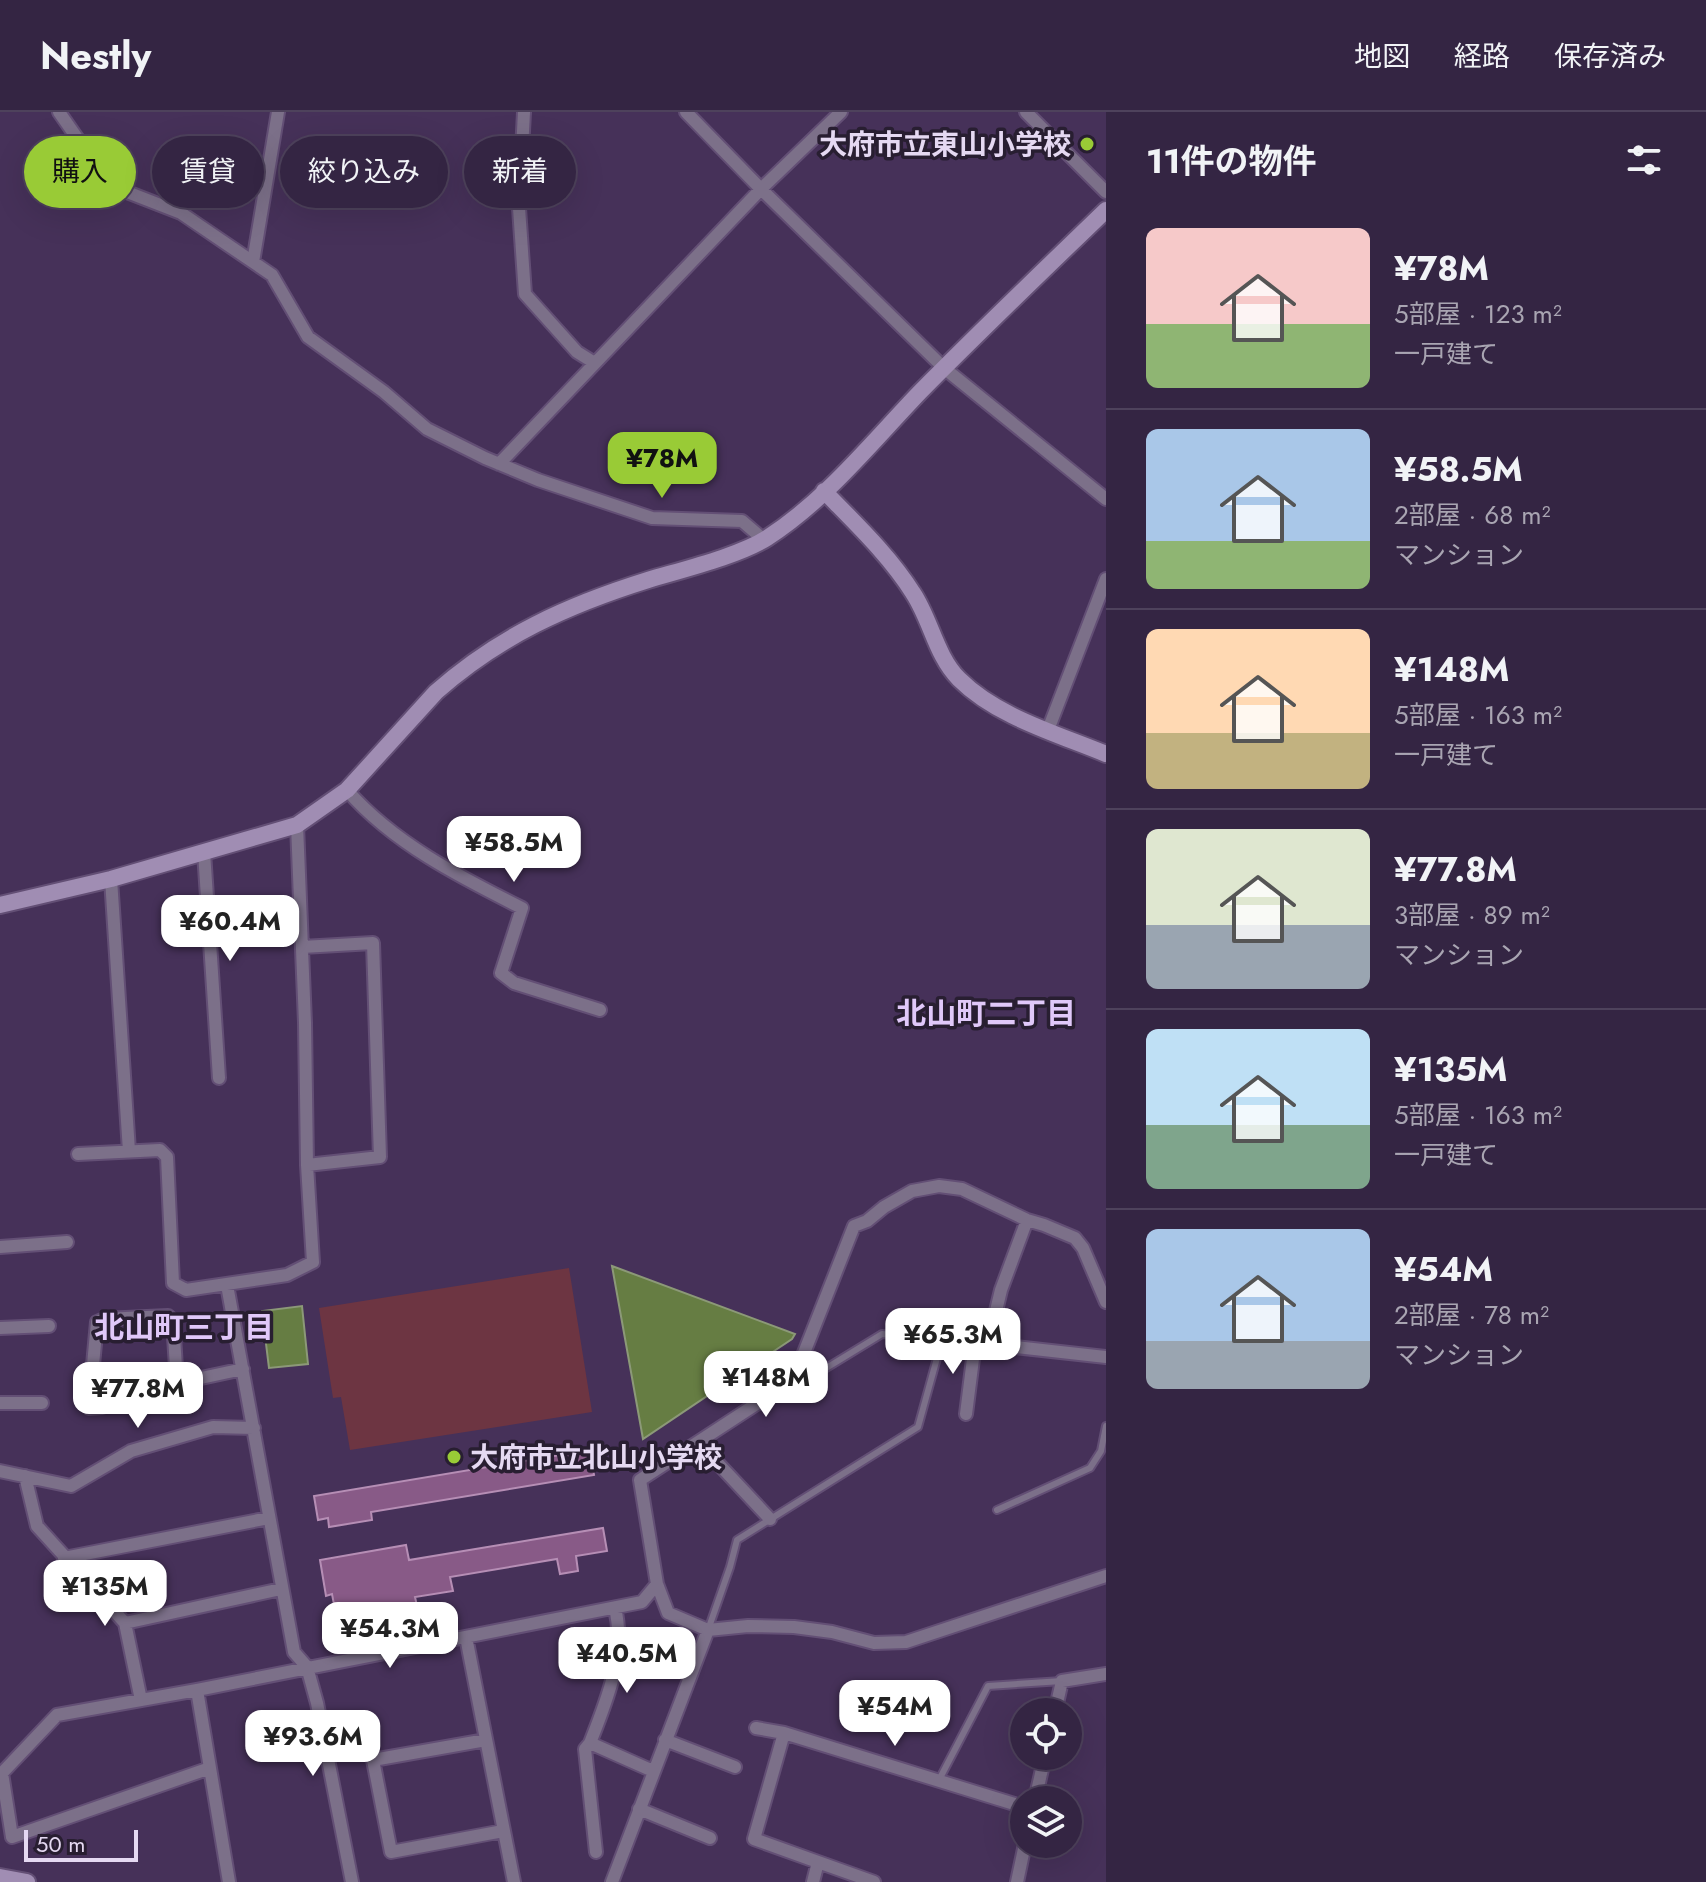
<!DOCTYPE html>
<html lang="ja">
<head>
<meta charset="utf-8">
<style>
  body { margin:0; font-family:Jost,"Noto Sans JP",sans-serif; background:#3f314e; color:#f1f3f6; height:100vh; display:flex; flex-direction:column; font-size:30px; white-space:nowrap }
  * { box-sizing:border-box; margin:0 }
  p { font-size:26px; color:#a9a5b2 }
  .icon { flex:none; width:44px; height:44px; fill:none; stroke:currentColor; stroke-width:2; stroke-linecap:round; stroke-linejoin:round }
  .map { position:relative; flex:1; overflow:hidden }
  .sheet { display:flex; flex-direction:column; background:#342543; width:600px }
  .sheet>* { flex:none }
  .banner { position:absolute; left:24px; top:24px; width:760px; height:72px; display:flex; gap:16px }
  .controls { position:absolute; left:1010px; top:1586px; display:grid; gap:16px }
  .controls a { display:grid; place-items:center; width:72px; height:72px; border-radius:50%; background:#342543; box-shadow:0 8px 32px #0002,0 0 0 2px #4e425c; font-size:40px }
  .scale { position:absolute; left:24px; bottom:20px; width:114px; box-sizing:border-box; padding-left:8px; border:4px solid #e5d9f2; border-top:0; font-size:22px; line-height:28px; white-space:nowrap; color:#e5d9f2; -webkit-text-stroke:6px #281e31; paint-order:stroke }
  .price { position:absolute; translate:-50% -68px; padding:0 18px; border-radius:16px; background:#fff; color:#222; font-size:26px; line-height:52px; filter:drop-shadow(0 2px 4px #0008) }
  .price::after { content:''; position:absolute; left:50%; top:48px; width:24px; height:18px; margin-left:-12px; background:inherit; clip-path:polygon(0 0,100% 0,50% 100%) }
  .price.selected { background:#99cb36; color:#111 }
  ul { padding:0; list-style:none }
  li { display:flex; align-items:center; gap:24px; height:200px; padding:0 40px }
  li+li { border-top:2px solid #4e425c }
  li span { display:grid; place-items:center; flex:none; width:224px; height:160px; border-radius:12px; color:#555 }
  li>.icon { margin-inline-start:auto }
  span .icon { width:96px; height:96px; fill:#fffc; stroke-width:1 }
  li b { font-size:34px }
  h2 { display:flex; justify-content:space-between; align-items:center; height:96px; padding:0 40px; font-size:34px }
  .pill { padding:0 28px; border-radius:36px; background:#342543; box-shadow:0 8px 32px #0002,0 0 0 2px #4e425c; font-size:28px; line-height:72px }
  .pill.selected { background:#99cb36; color:#111 }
  header { display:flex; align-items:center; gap:48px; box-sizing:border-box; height:112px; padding:0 40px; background:#342543; border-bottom:2px solid #4e425c }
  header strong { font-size:38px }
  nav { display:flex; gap:44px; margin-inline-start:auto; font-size:28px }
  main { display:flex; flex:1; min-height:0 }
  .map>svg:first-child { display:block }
  .pitch { fill:#6d3542 }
  .water { fill:#667d43; stroke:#8c9978; stroke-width:2 }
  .building { fill:#885a87; stroke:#b68eb5; stroke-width:2 }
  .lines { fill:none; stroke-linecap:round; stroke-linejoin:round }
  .lane-casing { stroke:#634f75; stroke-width:10 }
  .street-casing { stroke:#634f75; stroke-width:16 }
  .secondary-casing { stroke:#634f75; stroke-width:20 }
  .lane { stroke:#7c7089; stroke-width:6 }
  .street { stroke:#7c7089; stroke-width:12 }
  .secondary { stroke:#a08db3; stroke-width:16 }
  .poi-dot { fill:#99cb36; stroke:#281e31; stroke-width:3 }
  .labels { text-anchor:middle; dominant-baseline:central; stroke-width:7; stroke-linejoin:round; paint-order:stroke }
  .poi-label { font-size:28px; font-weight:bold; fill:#e5d9f2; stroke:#281e31; text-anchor:end }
  .neighbourhood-label { font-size:30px; font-weight:bold; fill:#e0c8f9; stroke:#281e31 }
</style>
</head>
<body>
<header>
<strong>Nestly</strong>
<nav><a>地図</a><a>経路</a><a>保存済み</a></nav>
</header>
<main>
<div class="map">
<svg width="1106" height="1770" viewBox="0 0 1106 1770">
  <rect width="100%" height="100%" fill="#463159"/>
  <path class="pitch" d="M569,1156l23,144 -242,38 -9,-53 -8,1 -14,-90z"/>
  <path class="water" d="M612,1154l183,68 -3,5 -149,100z
    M302,1194l6,58 -39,4 -7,-57z"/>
  <path class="building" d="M590,1338l4,25 -223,37 1,8 -43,7 -1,-9 -10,2 -4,-24z
    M603,1416l4,23 -31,5 2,15 -18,3 -3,-15 -107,18 3,14 -38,6 2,9 -80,14 -5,-26 -6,2 -6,-36 86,-15 3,15z"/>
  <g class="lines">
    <g class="lane-casing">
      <path id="lane" d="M800,1251l23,7 59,-36 95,9
        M997,1398l93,-42 11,-17 5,-25
        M708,1518l22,-63 7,-27 181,-113 24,-87
        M939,1668l49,-94 74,-5"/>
    </g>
    <g class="street-casing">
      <path id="street" d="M59,0l39,56 29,24 54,21 91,62 36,62 76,55 43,37 58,29 53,22 114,38 90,3 22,19
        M524,0l-5,96 6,86 52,58 16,10
        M686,0l75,77 183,179 162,131
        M1026,0l80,80
        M253,150l25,-150
        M499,352l262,-275 80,-77
        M1048,618l58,-151
        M347,678c46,53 113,87 175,118l-21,65 13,10 86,27
        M204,740l15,226
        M111,767l18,272
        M302,835l71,-4 7,214 -73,8
        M78,1042l82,-4 7,7 6,126 13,7 101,-15 26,-13 -6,-97 -2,-142 -8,-198
        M1027,1108l-26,70 -13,54 118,13
        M0,1135l67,-5
        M227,1173l67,367 13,15 10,36 35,179
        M1106,1190l-23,-54 -8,-10 -31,-13 -17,-5 -65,-31 -23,-3 -27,5 -28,16 -17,14 -13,5 -54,137 -13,21 -147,96 17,104 11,29 40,17 40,-4 46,1 38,5 42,11 32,-1 200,-66
        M0,1216l49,-2
        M177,1271l-4,-62 -5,-5 -64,3 -7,3 -8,86 13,-1 71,-23 70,-15
        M0,1291h42
        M966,1302l9,-71
        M698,1330l72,77
        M0,1359l71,15 60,-35 82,-24 41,1
        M25,1364l12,50 88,97 16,77
        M64,1446l205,-40
        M615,1496c11,46 -8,92 -25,135l63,28
        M125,1511l156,-34
        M466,1525l48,245
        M197,1578l32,192
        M1055,1600l7,-31 44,-7
        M756,1616l28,5 240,74
        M784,1621l-30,106 64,23 -5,20
        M486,1628l-113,20 18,92 112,-21
        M665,1628l70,27
        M590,1631l-5,6 11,103
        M210,1656l-198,69 -10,-64 55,-58 140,-25 445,-88 15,-18
        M1035,1688l10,-44
        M639,1697l71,29
        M818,1750l56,20
        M612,1770l96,-252
        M1017,1770l8,-38"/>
    </g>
    <g class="secondary-casing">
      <path id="secondary" d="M824,379c31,32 65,64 89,102 18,27 23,63 46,86 38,38 99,55 147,75
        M0,793l111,-26 186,-54 50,-35 89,-98c63,-56 132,-87 212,-112 33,-10 91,-24 119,-42 59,-38 105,-96 153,-146 61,-62 124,-122 186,-182
        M0,1765l27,5"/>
    </g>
    <use href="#lane" class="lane"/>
    <use href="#street" class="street"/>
    <use href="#secondary" class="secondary"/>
  </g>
  <g class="poi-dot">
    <circle cx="1087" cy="32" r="8"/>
    <circle cx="454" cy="1345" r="8"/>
  </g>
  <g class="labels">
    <g class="poi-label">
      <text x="1071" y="32">大府市立東山小学校</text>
      <text x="470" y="1345" text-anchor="start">大府市立北山小学校</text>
    </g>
    <g class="neighbourhood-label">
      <text x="986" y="901">北山町二丁目</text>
      <text x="184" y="1215">北山町三丁目</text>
    </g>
  </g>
</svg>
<div class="controls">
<a><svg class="icon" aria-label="locate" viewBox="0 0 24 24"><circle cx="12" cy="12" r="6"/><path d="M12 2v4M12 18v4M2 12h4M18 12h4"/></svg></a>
<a><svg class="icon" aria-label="layers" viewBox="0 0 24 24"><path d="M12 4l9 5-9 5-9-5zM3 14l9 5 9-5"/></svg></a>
</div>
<div class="scale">50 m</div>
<b class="price selected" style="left:662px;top:388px">¥78M</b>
<b class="price" style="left:514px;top:772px">¥58.5M</b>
<b class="price" style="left:230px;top:851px">¥60.4M</b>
<b class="price" style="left:953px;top:1264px">¥65.3M</b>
<b class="price" style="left:766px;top:1307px">¥148M</b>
<b class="price" style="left:138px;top:1318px">¥77.8M</b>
<b class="price" style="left:105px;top:1516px">¥135M</b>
<b class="price" style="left:390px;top:1558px">¥54.3M</b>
<b class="price" style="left:627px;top:1583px">¥40.5M</b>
<b class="price" style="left:895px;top:1636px">¥54M</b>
<b class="price" style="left:313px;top:1666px">¥93.6M</b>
<div class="banner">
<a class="pill selected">購入</a>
<a class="pill">賃貸</a>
<a class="pill">絞り込み</a>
<a class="pill">新着</a>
</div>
</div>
<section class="sheet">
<h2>11件の物件<svg class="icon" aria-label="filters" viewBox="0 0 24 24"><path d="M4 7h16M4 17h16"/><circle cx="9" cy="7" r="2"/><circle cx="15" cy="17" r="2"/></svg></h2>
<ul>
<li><span style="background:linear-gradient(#f6c9c9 60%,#8fb573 0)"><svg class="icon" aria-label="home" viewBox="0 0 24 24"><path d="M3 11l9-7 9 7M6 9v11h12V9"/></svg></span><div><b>¥78M</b><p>5部屋 · 123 m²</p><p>一戸建て</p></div></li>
<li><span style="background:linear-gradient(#a9c7e8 70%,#8fb573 0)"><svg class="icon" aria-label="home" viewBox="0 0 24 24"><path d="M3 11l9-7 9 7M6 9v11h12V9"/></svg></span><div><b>¥58.5M</b><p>2部屋 · 68 m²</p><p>マンション</p></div></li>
<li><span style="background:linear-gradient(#ffd9b3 65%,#c2b280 0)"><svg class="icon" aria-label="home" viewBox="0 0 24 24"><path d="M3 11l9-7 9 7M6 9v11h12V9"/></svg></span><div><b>¥148M</b><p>5部屋 · 163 m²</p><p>一戸建て</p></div></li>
<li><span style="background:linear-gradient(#dfe7d0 60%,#9aa5b1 0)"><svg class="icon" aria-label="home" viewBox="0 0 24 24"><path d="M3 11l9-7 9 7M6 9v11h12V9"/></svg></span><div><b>¥77.8M</b><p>3部屋 · 89 m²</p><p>マンション</p></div></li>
<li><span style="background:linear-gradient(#bfe0f5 60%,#7fa58c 0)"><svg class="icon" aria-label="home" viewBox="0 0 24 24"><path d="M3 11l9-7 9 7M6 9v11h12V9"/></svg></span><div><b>¥135M</b><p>5部屋 · 163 m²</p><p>一戸建て</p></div></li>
<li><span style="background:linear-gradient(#a9c7e8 70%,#9aa5b1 0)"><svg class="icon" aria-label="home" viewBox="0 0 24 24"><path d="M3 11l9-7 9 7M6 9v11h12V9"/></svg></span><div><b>¥54M</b><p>2部屋 · 78 m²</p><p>マンション</p></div></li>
</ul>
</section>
</main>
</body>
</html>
